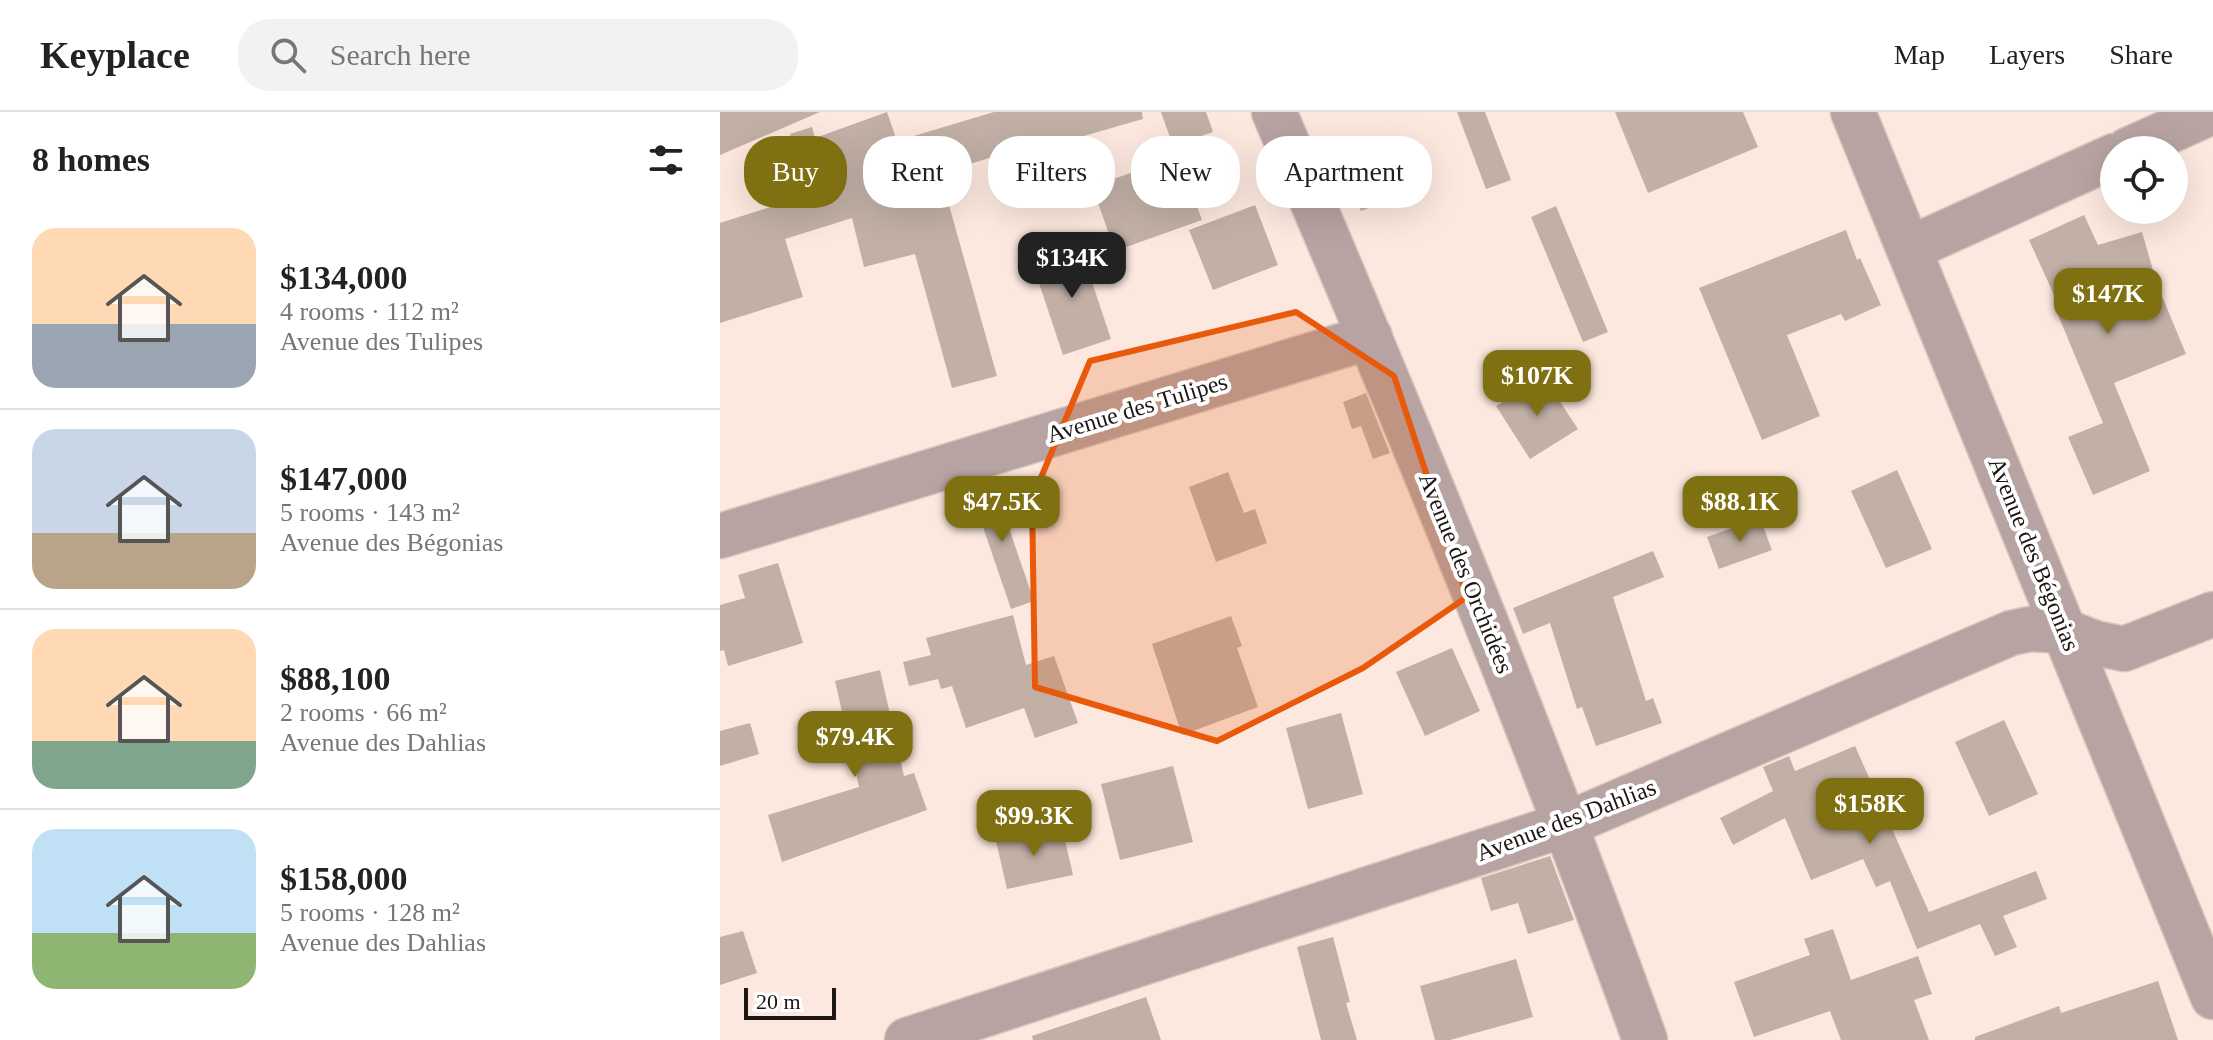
<!DOCTYPE html>
<html lang="en">
<head>
<meta charset="utf-8">
<style>
  body { margin:0; font-family:Georgia,serif; background:#f2f2f2; color:#222; height:100vh; display:flex; flex-direction:column; font-size:30px; white-space:nowrap }
  * { box-sizing:border-box; margin:0 }
  p { font-size:26px; color:#767676 }
  .icon { flex:none; width:44px; height:44px; fill:none; stroke:currentColor; stroke-width:2; stroke-linecap:round; stroke-linejoin:round }
  .map { position:relative; flex:1; overflow:hidden }
  .side { display:flex; flex-direction:column; background:#fff; width:720px }
  .side>* { flex:none }
  .banner { position:absolute; left:24px; top:24px; width:760px; height:72px; display:flex; gap:16px }
  .tools { position:absolute; left:1380px; top:24px; display:grid; gap:16px }
  .tools a { display:grid; place-items:center; width:88px; height:88px; border-radius:50%; background:#fff; box-shadow:0 8px 32px #0002; font-size:40px }
  .scale { position:absolute; left:24px; bottom:20px; width:92px; box-sizing:border-box; padding-left:8px; border:4px solid #1d1613; border-top:0; font-size:22px; line-height:28px; white-space:nowrap; color:#1d1613; -webkit-text-stroke:6px #fff; paint-order:stroke }
  .price { position:absolute; translate:-50% -68px; padding:0 18px; border-radius:16px; background:#7f7112; color:#fff; font-size:26px; line-height:52px; filter:drop-shadow(0 2px 4px #0008) }
  .price::after { content:''; position:absolute; left:50%; top:48px; width:24px; height:18px; margin-left:-12px; background:inherit; clip-path:polygon(0 0,100% 0,50% 100%) }
  .price.current { background:#222; color:#fff }
  ul { padding:0; list-style:none }
  li { display:flex; align-items:center; gap:24px; height:200px; padding:0 32px }
  li+li { border-top:2px solid #e0e0e0 }
  li span { display:grid; place-items:center; flex:none; width:224px; height:160px; border-radius:24px; color:#555 }
  li>.icon { margin-inline-start:auto }
  span .icon { width:96px; height:96px; fill:#fffc; stroke-width:1 }
  li b { font-size:34px }
  h2 { display:flex; justify-content:space-between; align-items:center; height:96px; padding:0 32px; font-size:34px }
  .pill { padding:0 28px; border-radius:32px; background:#fff; box-shadow:0 8px 32px #0002; font-size:28px; line-height:72px }
  .pill.current { background:#7f7112; color:#fff }
  header { display:flex; align-items:center; gap:48px; box-sizing:border-box; height:112px; padding:0 40px; background:#fff; border-bottom:2px solid #e0e0e0 }
  header strong { font-size:38px }
  nav { display:flex; gap:44px; margin-inline-start:auto; font-size:28px }
  .search { width:560px; height:72px; background:#f2f2f2; display:flex; align-items:center; gap:20px; box-sizing:border-box; padding:0 28px; border-radius:32px; color:#767676; font-size:30px }
  main { display:flex; flex:1; min-height:0 }
  .map>svg:first-child { display:block }
  .building { fill:#c2b0a6 }
  .lines { fill:none; stroke-linecap:round; stroke-linejoin:round }
  .minor-casing { stroke:#d8c6be; stroke-width:47 }
  .minor { stroke:#b7a3a2; stroke-width:44 }
  .marked { fill:#e8590c; fill-opacity:0.2; stroke:#e8590c; stroke-width:6; stroke-linejoin:round }
  .labels { text-anchor:middle; dominant-baseline:central; stroke-width:8; stroke-linejoin:round; paint-order:stroke }
  .street-label { font-size:24px; fill:#1d1613; stroke:#fff }
</style>
</head>
<body>
<header>
<strong>Keyplace</strong>
<div class="search"><svg class="icon" aria-label="search" viewBox="0 0 24 24"><circle cx="10" cy="10" r="6"/><path d="M15 15l6 6"/></svg>Search here</div>
<nav><a>Map</a><a>Layers</a><a>Share</a></nav>
</header>
<main>
<section class="side">
<h2>8 homes<svg class="icon" aria-label="filters" viewBox="0 0 24 24"><path d="M4 7h16M4 17h16"/><circle cx="9" cy="7" r="2"/><circle cx="15" cy="17" r="2"/></svg></h2>
<ul>
<li><span style="background:linear-gradient(#ffd9b3 60%,#9aa5b1 0)"><svg class="icon" aria-label="home" viewBox="0 0 24 24"><path d="M3 11l9-7 9 7M6 9v11h12V9"/></svg></span><div><b>$134,000</b><p>4 rooms · 112 m²</p><p>Avenue des Tulipes</p></div></li>
<li><span style="background:linear-gradient(#c9d6e8 65%,#b9a48a 0)"><svg class="icon" aria-label="home" viewBox="0 0 24 24"><path d="M3 11l9-7 9 7M6 9v11h12V9"/></svg></span><div><b>$147,000</b><p>5 rooms · 143 m²</p><p>Avenue des Bégonias</p></div></li>
<li><span style="background:linear-gradient(#ffd9b3 70%,#7fa58c 0)"><svg class="icon" aria-label="home" viewBox="0 0 24 24"><path d="M3 11l9-7 9 7M6 9v11h12V9"/></svg></span><div><b>$88,100</b><p>2 rooms · 66 m²</p><p>Avenue des Dahlias</p></div></li>
<li><span style="background:linear-gradient(#bfe0f5 65%,#8fb573 0)"><svg class="icon" aria-label="home" viewBox="0 0 24 24"><path d="M3 11l9-7 9 7M6 9v11h12V9"/></svg></span><div><b>$158,000</b><p>5 rooms · 128 m²</p><p>Avenue des Dahlias</p></div></li>
</ul>
</section>
<div class="map">
<svg width="1493" height="928" viewBox="0 0 1493 928">
  <rect width="100%" height="100%" fill="#fce8de"/>
  <path class="building" d="M0,0h100l-100,43z
    M167,0l10,29 97,-29h148l1,7 -80,23 -1,-6 -122,37 57,203 -45,12 -37,-134 -51,13 -12,-49 -67,21 18,58 -83,26v-100l88,-28 -18,-61 22,-7 3,11z
    M441,0h45l7,20 -40,14z
    M737,0h28l26,68 -25,9z
    M895,0h128l15,35 -110,46z
    M459,45l23,63 -87,31 -23,-65z
    M662,60l11,26 -32,13 -11,-25z
    M535,93l23,60 -65,25 -24,-60z
    M836,94l52,126 -25,10 -52,-125z
    M1364,103l14,30 44,-13 15,52 29,70 -72,29 36,88 -57,24 -25,-58 35,-14 -47,-113 4,-2 -31,-68z
    M1126,118l11,30 3,-2 21,47 -36,16 -4,-7 -54,21 33,81 -58,24 -63,-152z
    M360,134l31,93 -48,16 -31,-93z
    M823,264l35,53 -48,30 -34,-53z
    M646,281l24,60 -17,6 -12,-33 -9,3 -9,-27z
    M1177,358l35,79 -46,19 -35,-77z
    M508,360l16,41 11,-4 12,34 -51,19 -27,-75z
    M272,367l42,122 -23,8 -42,-123z
    M1040,406l12,32 -53,19 -12,-32z
    M933,439l11,26 -51,20 33,104 7,-3 9,25 -66,23 -14,-39 -5,2 -27,-86 -27,11 -10,-26z
    M58,451l25,80 -75,23 -4,-16 -4,1v-46l25,-7 -7,-23z
    M293,503l13,50 28,-9 24,67 -43,15 -11,-30 -58,20 -14,-42 -11,3 -3,-10 -29,7 -6,-24 28,-7 -5,-17z
    M511,504l11,30 -5,2 21,59 -76,28 -30,-91z
    M732,536l28,63 -55,25 -29,-64z
    M160,558l24,106 10,-3 13,37 -145,52 -14,-47 91,-28 -24,-106z
    M621,601l22,81 -55,15 -22,-81z
    M1284,608l34,74 -49,22 -34,-74z
    M30,611l9,31 -39,12v-35z
    M1135,634l74,166 107,-41 11,28 -44,17 14,31 -22,9 -15,-32 -63,25 -27,-68 -14,6 -13,-28 -52,21 -26,-62 -52,27 -13,-27 53,-27 -10,-24 26,-11 6,15z
    M453,654l20,76 -73,18 -19,-76z
    M342,715l11,48 -66,14 -11,-48z
    M830,744l24,64 -46,14 -10,-31 -27,8 -10,-33z
    M1113,817l18,51 67,-24 14,38 -18,6 15,40h-88l-11,-29 -76,26 -20,-55 76,-27 -6,-16z
    M23,819l14,42 -37,12v-48z
    M613,825l17,65 -4,1 11,37h-36l-24,-93z
    M796,847l17,58 -83,23h-15l-15,-54z
    M1438,869l20,59h-203v-3l84,-31 2,7z
    M426,885l15,43h-128l-1,-4z"/>
  <g class="lines">
    <g class="minor-casing">
      <path id="minor" d="M554,0c131,306 258,614 371,928
        M1133,0l360,885
        M1408,38l84,-38
        M1191,136l203,-92
        M0,424l650,-199
        M187,928l660,-216 444,-191 19,-4 34,2 31,12 29,6 89,-35"/>
    </g>
    <use href="#minor" class="minor"/>
  </g>
  <path class="marked" d="M576,200l98,64 73,221 -104,71 -146,73 -182,-54 -3,-188 58,-138z"/>
  <g class="labels">
    <g class="street-label">
      <text transform="translate(417 296) rotate(-17)">Avenue des Tulipes</text>
      <text transform="translate(1314 442) rotate(68)">Avenue des Bégonias</text>
      <text transform="translate(746 461) rotate(68)">Avenue des Orchidées</text>
      <text transform="translate(846 708) rotate(-21)">Avenue des Dahlias</text>
    </g>
  </g>
</svg>
<div class="tools">
<a><svg class="icon" aria-label="locate" viewBox="0 0 24 24"><circle cx="12" cy="12" r="6"/><path d="M12 2v4M12 18v4M2 12h4M18 12h4"/></svg></a>
</div>
<div class="scale">20 m</div>
<b class="price current" style="left:352px;top:188px">$134K</b>
<b class="price" style="left:1388px;top:224px">$147K</b>
<b class="price" style="left:817px;top:306px">$107K</b>
<b class="price" style="left:282px;top:432px">$47.5K</b>
<b class="price" style="left:1020px;top:432px">$88.1K</b>
<b class="price" style="left:135px;top:667px">$79.4K</b>
<b class="price" style="left:1150px;top:734px">$158K</b>
<b class="price" style="left:314px;top:746px">$99.3K</b>
<div class="banner">
<a class="pill current">Buy</a>
<a class="pill">Rent</a>
<a class="pill">Filters</a>
<a class="pill">New</a>
<a class="pill">Apartment</a>
</div>
</div>
</main>
</body>
</html>
